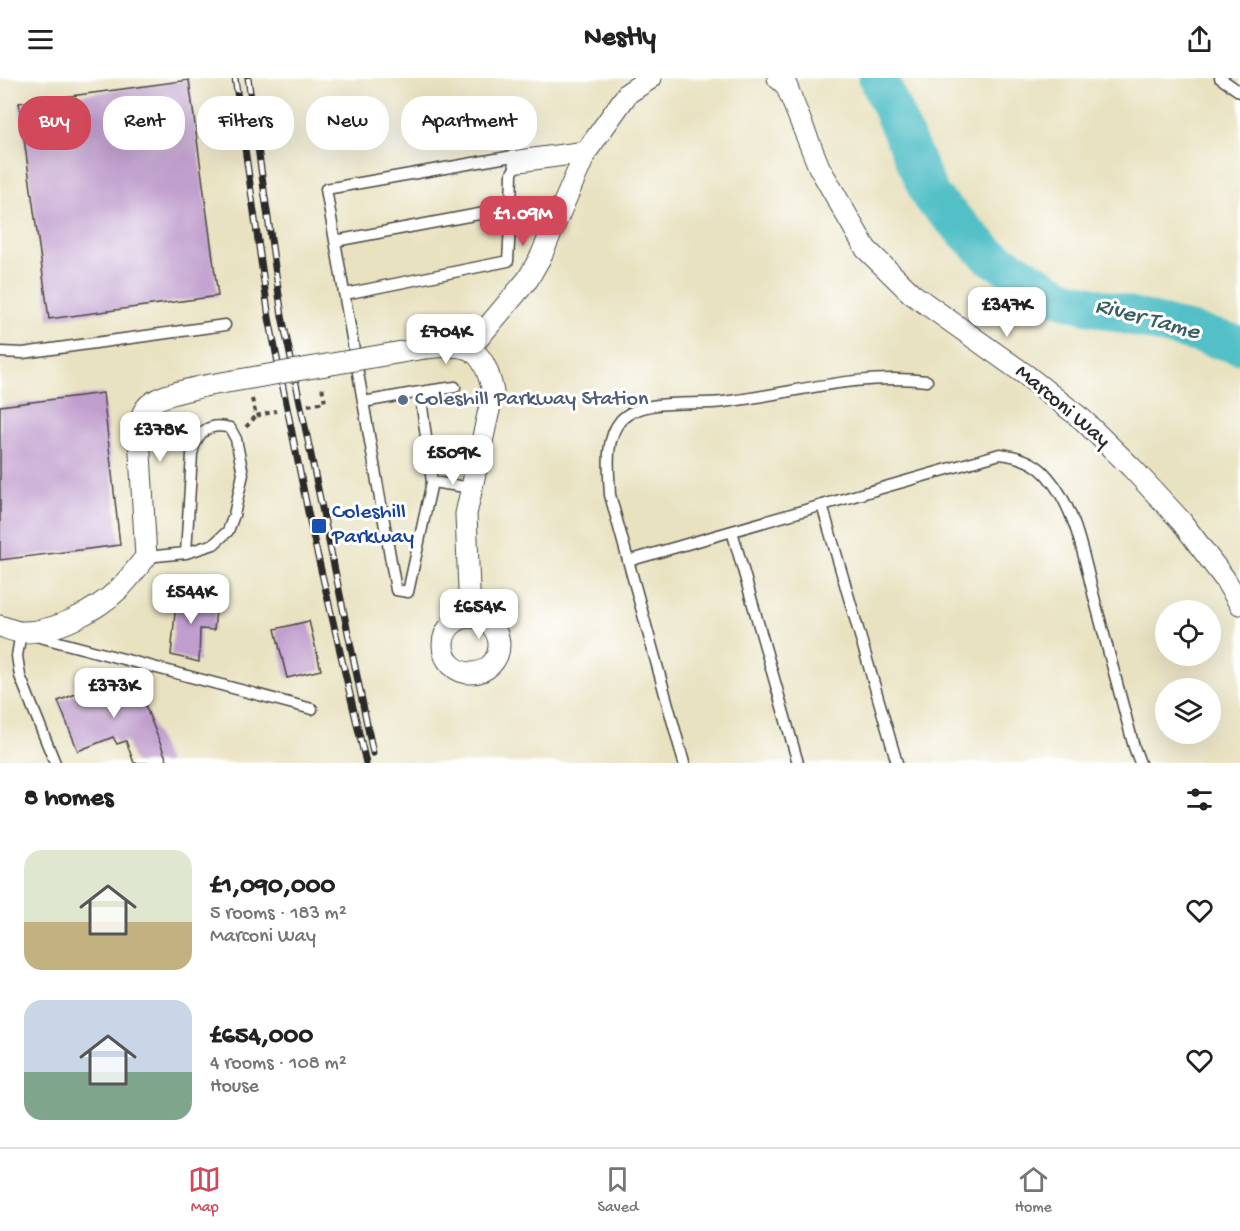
<!DOCTYPE html>
<html lang="en">
<head>
<meta charset="utf-8">
<style>
  body { margin:0; font-family:"Gochi Hand",sans-serif; background:#f6f6f6; color:#222; height:100vh; display:flex; flex-direction:column; font-size:22px; white-space:nowrap }
  * { box-sizing:border-box; margin:0 }
  p { font-size:20px; color:#767676 }
  .icon { flex:none; width:33px; height:33px; fill:none; stroke:currentColor; stroke-width:2; stroke-linecap:round; stroke-linejoin:round }
  .map { position:relative; height:685px; overflow:hidden }
  .panel { display:flex; flex-direction:column; background:#fff; flex:1 }
  .panel>* { flex:none }
  .guide { position:absolute; left:18px; top:18px; width:600px; height:54px; display:flex; gap:12px }
  .tools { position:absolute; left:1155px; top:522px; display:grid; gap:12px }
  .tools a { display:grid; place-items:center; width:66px; height:66px; border-radius:50%; background:#fff; box-shadow:0 6px 24px #0002; font-size:30px }
  .price { position:absolute; translate:-50% -51px; padding:0 14px; border-radius:12px; background:#fff; color:#222; font-size:20px; line-height:39px; filter:drop-shadow(0 2px 3px #0008) }
  .price::after { content:''; position:absolute; left:50%; top:36px; width:18px; height:14px; margin-left:-9px; background:inherit; clip-path:polygon(0 0,100% 0,50% 100%) }
  .price.selected { background:#d1495b; color:#fff }
  ul { padding:0; list-style:none }
  li { display:flex; align-items:center; gap:18px; height:150px; padding:0 24px }
  li span { display:grid; place-items:center; flex:none; width:168px; height:120px; border-radius:18px; color:#555 }
  li>.icon { margin-inline-start:auto }
  span .icon { width:72px; height:72px; fill:#fffc; stroke-width:1 }
  li b { font-size:26px }
  h2 { display:flex; justify-content:space-between; align-items:center; height:72px; padding:0 24px; font-size:26px }
  .tag { padding:0 21px; border-radius:24px; background:#fff; box-shadow:0 6px 24px #0002; font-size:21px; line-height:54px }
  .tag.selected { background:#d1495b; color:#fff }
  header { display:flex; justify-content:space-between; align-items:center; height:78px; padding:0 24px; background:#fff; font-size:27px; font-weight:800 }
  .tab-bar { display:flex; justify-content:space-around; align-items:center; height:84px; border-top:2px solid #e0e0e0; background:#fff; font-size:16px; color:#767676 }
  .tab-bar a { display:grid; justify-items:center; gap:3px }
  .tab-bar .selected { color:#d1495b }
  .map>svg:first-child { display:block }
  .lines { fill:none; stroke-linecap:round; stroke-linejoin:round }
  .river { stroke:#52c0c7; stroke-width:39 }
  .building { fill:#c09ecd }
  .lane-casing { stroke:#484642; stroke-width:13 }
  .street-casing { stroke:#484642; stroke-width:23 }
  .path { stroke:#484642; stroke-width:4; stroke-dasharray:4.5 4.5; stroke-linecap:butt }
  .lane { stroke:#fff; stroke-width:10 }
  .street { stroke:#fff; stroke-width:21 }
  .rail-casing { stroke:#2b2b2b; stroke-width:7 }
  .rail { stroke:#fff; stroke-width:4.5; stroke-dasharray:14; stroke-linecap:butt }
  .street-bridge-casing { stroke:#484642; stroke-width:23; stroke-linecap:butt }
  .street-bridge { stroke:#fff; stroke-width:21 }
  .service-dot { fill:#5c6f8a; stroke:#fff; stroke-width:2 }
  .transit-dot { fill:#1a4fb4; stroke:#fff; stroke-width:2 }
  .labels { text-anchor:middle; dominant-baseline:central; stroke-width:6; stroke-linejoin:round; paint-order:stroke }
  .service-label { font-size:22px; fill:#4e5e75; stroke:#fff; text-anchor:start }
  .street-label { font-size:22px; fill:#2b2b2b; stroke:#fff }
  .transit-label { font-size:22px; fill:#164399; stroke:#fff; text-anchor:start }
  .water-label { font-size:24px; font-style:italic; fill:#395f62; stroke:#fff }
</style>
</head>
<body>
<header><svg class="icon" aria-label="menu" viewBox="0 0 24 24"><path d="M4 6h16M4 12h16M4 18h16"/></svg>Nestly<svg class="icon" aria-label="share" viewBox="0 0 24 24"><path d="M12 15V3M7 8l5-5 5 5M5 13v7h14v-7"/></svg></header>
<div class="map">
<svg width="1240" height="685" viewBox="0 0 1240 685">
  <rect width="100%" height="100%" fill="#fff"/>
  <filter id="ink" filterUnits="userSpaceOnUse"><feTurbulence type="fractalNoise" baseFrequency=".0167" numOctaves="2"/><feDisplacementMap in="SourceGraphic" scale="12" xChannelSelector="R" yChannelSelector="G"/><feConvolveMatrix kernelMatrix="1 2 1 2 8 2 1 2 1" color-interpolation-filters="sRGB"/></filter>
  <filter id="wash" filterUnits="userSpaceOnUse"><feTurbulence type="fractalNoise" baseFrequency=".008" numOctaves="4" result="noise"/><feDisplacementMap in="SourceGraphic" scale="24" xChannelSelector="R" yChannelSelector="G"/><feGaussianBlur stdDeviation="1.35" result="paint"/><feColorMatrix in="noise" values="0 0 0 0 0 0 0 0 0 0 0 0 0 0 0 0 0 1.4 0 .05"/><feComposite in="paint" operator="in"/></filter>
  <g filter="url(#wash)">
    <rect width="100%" height="100%" fill="#e9e2c1"/>
    <g class="lines">
      <path class="river" d="M878,0l53,119 59,59 72,42 178,47"/>
    </g>
    <g id="blocks">
      <path class="building" d="M189,2l29,216 -169,23 -30,-216z
        M103,315l17,152 -120,15v-154z
        M177,514l40,9 -3,29 -14,-1 -1,33 -28,-7z
        M309,543l12,49 -34,8 -12,-49z
        M132,594l36,91h-34l-8,-22 -9,3 -4,-7 -35,14 -20,-50z"/>
    </g>
  </g>
  <g filter="url(#ink)">
    <use href="#blocks" fill-opacity="0" stroke="#484642" stroke-width="1.5"/>
    <g class="lines">
      <g class="lane-casing">
        <path id="lane" d="M1220,0l20,14
          M513,78l6,5 -7,12 -1,35 -176,33 -9,-52z
          M335,163l61,349 12,2 24,-110 -12,-90 -57,10
          M345,216l163,-33 3,-53
          M0,274l23,1 202,-28
          M420,314l35,-5
          M432,404l40,6
          M822,427l75,258
          M732,453l66,232
          M146,479l40,-4 28,-9 14,-13 6,-16 9,-41 -7,-35 -6,-11c-22,-6 -34,5 -38,26l-6,99
          M628,483l372,-107c18,2 36,8 48,23 29,33 36,83 47,124 13,49 26,97 39,146l6,16
          M55,685l-35,-87 -3,-20 4,-24 291,77
          M684,685l-74,-268c-1,-24 -6,-55 11,-75 22,-23 73,-14 102,-18 69,-8 134,-30 204,-21"/>
      </g>
      <g class="street-casing">
        <path id="street" d="M778,0l8,7 33,82 47,82 46,45 114,81 57,45 49,48 49,53 43,57 16,26
          M519,83l67,-9
          M425,270c43,-5 58,-3 68,44l-27,122 4,102
          M470,270l58,-69 13,-23 45,-104 42,-59 23,-15
          M443 567a28 28 0 1 1 56 0a28 28 0 1 1-56 0Z
          M0,548c7,2 15,6 22,6 32,1 74,-21 97,-43 9,-9 18,-21 27,-32l-7,-121c1,-10 1,-20 7,-28 9,-13 43,-18 58,-22"/>
      </g>
      <path class="path" d="M252,321l4,17 20,-5
        M308,327l17,-3 -3,-15
        M246,349l10,-11"/>
      <use href="#lane" class="lane"/>
      <use href="#street" class="street"/>
      <g class="rail-casing">
        <path id="rail" d="M235,0l34,240 42,209 55,236
          M248,0l34,238 91,437"/>
      </g>
      <use href="#rail" class="rail"/>
      <g class="street-bridge-casing">
        <path id="street-bridge" d="M204,308l221,-38"/>
      </g>
      <use href="#street-bridge" class="street-bridge"/>
    </g>
  </g>
  <circle class="service-dot" cx="403" cy="322" r="6"/>
  <rect class="transit-dot" x="311" y="440" width="16" height="16" rx="3"/>
  <g class="labels">
    <g class="service-label">
      <text x="415" y="322">Coleshill Parkway Station</text>
    </g>
    <g class="street-label">
      <text transform="translate(1062 329) rotate(40)">Marconi Way</text>
    </g>
    <g class="transit-label">
      <text x="332" y="435">Coleshill<tspan x="332" dy="25">Parkway</tspan></text>
    </g>
    <g class="water-label">
      <text transform="translate(1147 242) rotate(15)">River Tame</text>
    </g>
  </g>
</svg>
<div class="tools">
<a><svg class="icon" aria-label="locate" viewBox="0 0 24 24"><circle cx="12" cy="12" r="6"/><path d="M12 2v4M12 18v4M2 12h4M18 12h4"/></svg></a>
<a><svg class="icon" aria-label="layers" viewBox="0 0 24 24"><path d="M12 4l9 5-9 5-9-5zM3 14l9 5 9-5"/></svg></a>
</div>
<b class="price selected" style="left:523px;top:169px">£1.09M</b>
<b class="price" style="left:1007px;top:260px">£347K</b>
<b class="price" style="left:446px;top:287px">£704K</b>
<b class="price" style="left:160px;top:385px">£378K</b>
<b class="price" style="left:453px;top:408px">£509K</b>
<b class="price" style="left:191px;top:547px">£544K</b>
<b class="price" style="left:479px;top:562px">£654K</b>
<b class="price" style="left:114px;top:641px">£373K</b>
<div class="guide">
<a class="tag selected">Buy</a>
<a class="tag">Rent</a>
<a class="tag">Filters</a>
<a class="tag">New</a>
<a class="tag">Apartment</a>
</div>
</div>
<section class="panel">
<h2>8 homes<svg class="icon" aria-label="filters" viewBox="0 0 24 24"><path d="M4 7h16M4 17h16"/><circle cx="9" cy="7" r="2"/><circle cx="15" cy="17" r="2"/></svg></h2>
<ul>
<li><span style="background:linear-gradient(#dfe7d0 60%,#c2b280 0)"><svg class="icon" aria-label="home" viewBox="0 0 24 24"><path d="M3 11l9-7 9 7M6 9v11h12V9"/></svg></span><div><b>£1,090,000</b><p>5 rooms · 183 m²</p><p>Marconi Way</p></div><svg class="icon" aria-label="heart" viewBox="0 0 24 24"><path d="M12 20l-8-8c-3-5 5-10 8-4 3-6 11-1 8 4z"/></svg></li>
<li><span style="background:linear-gradient(#c9d6e8 60%,#7fa58c 0)"><svg class="icon" aria-label="home" viewBox="0 0 24 24"><path d="M3 11l9-7 9 7M6 9v11h12V9"/></svg></span><div><b>£654,000</b><p>4 rooms · 108 m²</p><p>House</p></div><svg class="icon" aria-label="heart" viewBox="0 0 24 24"><path d="M12 20l-8-8c-3-5 5-10 8-4 3-6 11-1 8 4z"/></svg></li>
</ul>
</section>
<nav class="tab-bar">
<a class="selected"><svg class="icon" aria-label="map" viewBox="0 0 24 24"><path d="M3 6l6-2 6 2 6-2v14l-6 2-6-2-6 2zM9 4v14M15 6v14"/></svg>Map</a>
<a><svg class="icon" aria-label="saved" viewBox="0 0 24 24"><path d="M7 4h10v16l-5-4-5 4z"/></svg>Saved</a>
<a><svg class="icon" aria-label="home" viewBox="0 0 24 24"><path d="M3 11l9-7 9 7M6 9v11h12V9"/></svg>Home</a>
</nav>
</body>
</html>
